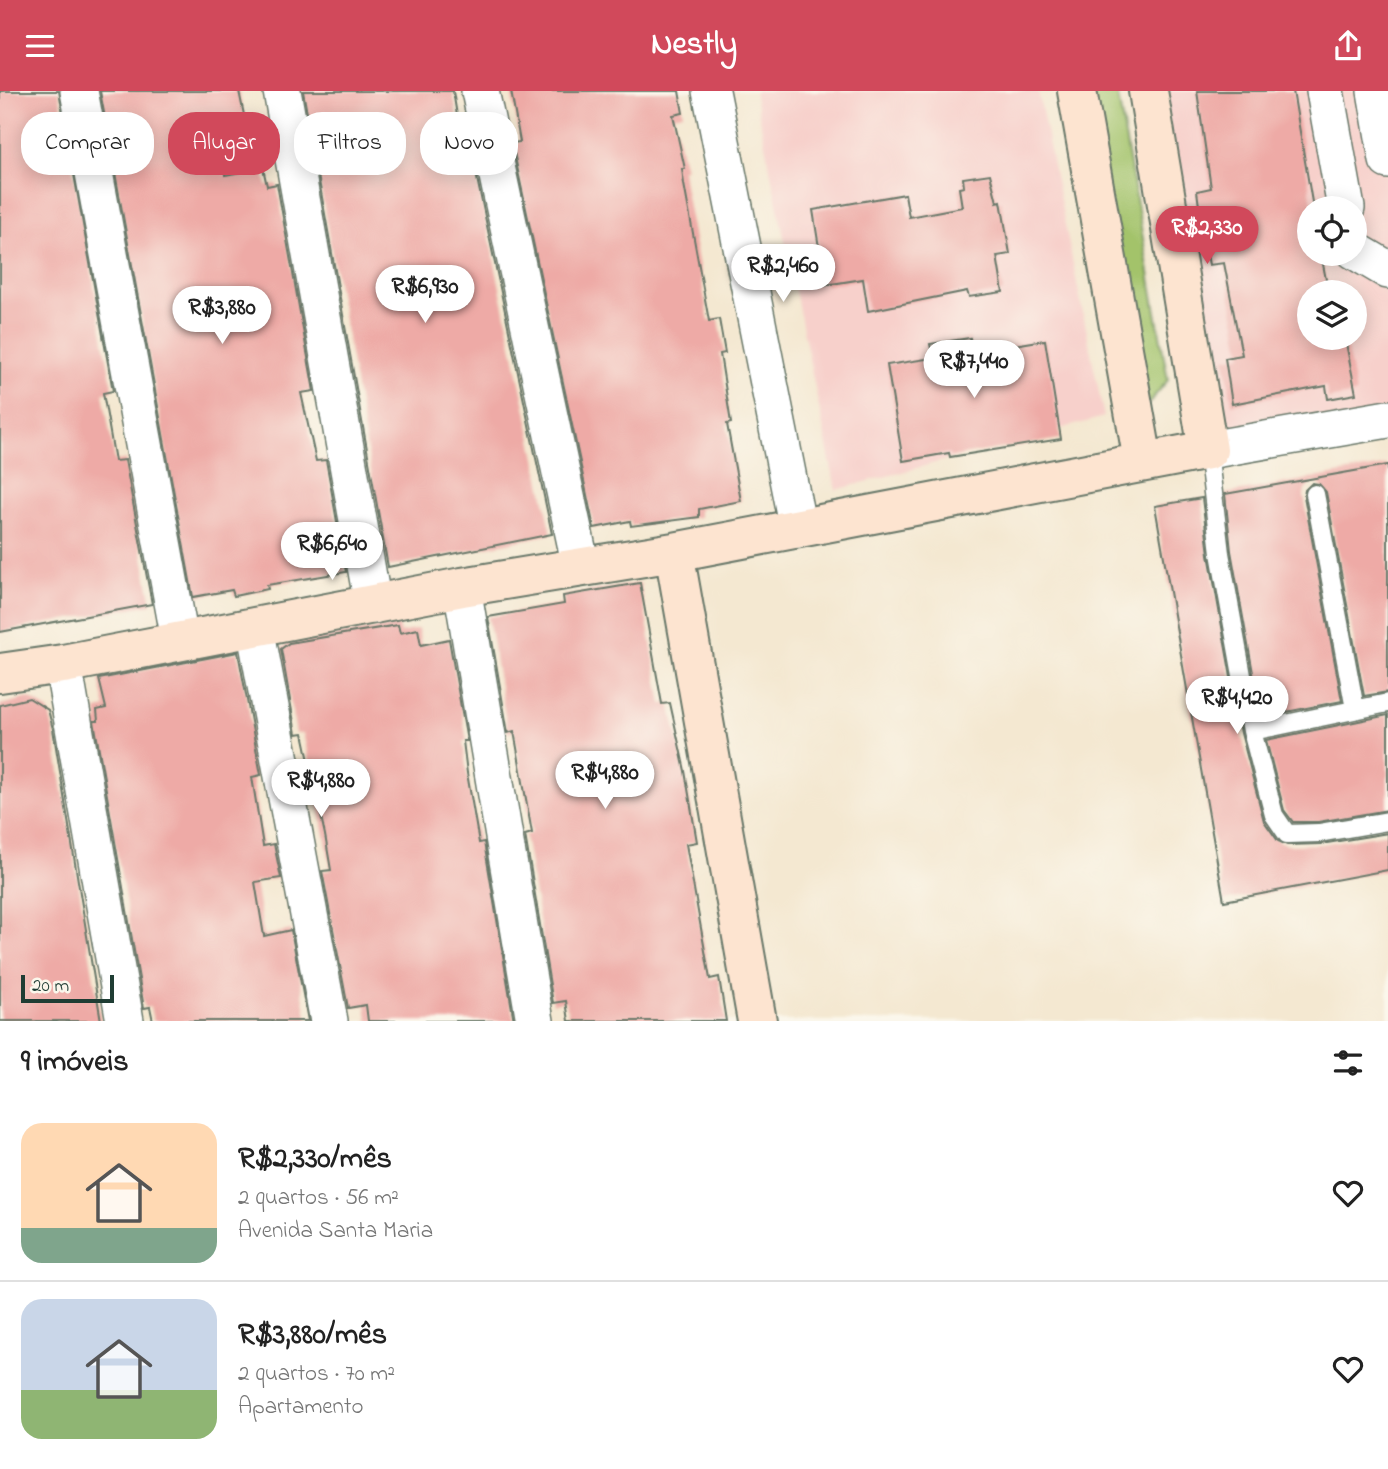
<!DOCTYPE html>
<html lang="pt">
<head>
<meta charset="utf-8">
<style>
  body { margin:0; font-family:"Indie Flower",sans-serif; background:#f6f6f6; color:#222; height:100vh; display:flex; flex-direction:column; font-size:26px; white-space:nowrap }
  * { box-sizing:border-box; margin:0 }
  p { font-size:23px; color:#767676 }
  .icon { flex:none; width:38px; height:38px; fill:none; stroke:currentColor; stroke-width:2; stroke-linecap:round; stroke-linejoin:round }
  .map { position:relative; height:930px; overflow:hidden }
  .panel { display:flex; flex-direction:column; background:#fff; flex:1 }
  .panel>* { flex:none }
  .top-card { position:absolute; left:21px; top:21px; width:700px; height:63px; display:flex; gap:14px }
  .controls { position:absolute; left:1297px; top:105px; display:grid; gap:14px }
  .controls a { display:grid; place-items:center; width:70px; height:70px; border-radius:50%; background:#fff; box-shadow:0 4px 18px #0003; font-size:35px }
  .scale { position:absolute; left:21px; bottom:18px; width:93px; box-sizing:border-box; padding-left:7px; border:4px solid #1f3d34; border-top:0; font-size:19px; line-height:24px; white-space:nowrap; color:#1f3d34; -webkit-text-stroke:5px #fbf7ec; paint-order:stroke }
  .price { position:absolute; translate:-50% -60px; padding:0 16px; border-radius:24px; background:#fff; color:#222; font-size:23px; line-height:46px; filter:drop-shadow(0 2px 4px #0008) }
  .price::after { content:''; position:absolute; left:50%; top:42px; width:21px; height:16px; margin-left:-10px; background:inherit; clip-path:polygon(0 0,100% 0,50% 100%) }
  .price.active { background:#d1495b; color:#fff }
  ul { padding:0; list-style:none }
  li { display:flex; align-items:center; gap:21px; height:175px; padding:0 21px }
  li+li { border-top:2px solid #e0e0e0 }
  li span { display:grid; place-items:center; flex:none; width:196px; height:140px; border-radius:21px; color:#555 }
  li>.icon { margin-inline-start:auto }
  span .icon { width:84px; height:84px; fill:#fffc; stroke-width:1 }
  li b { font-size:30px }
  h2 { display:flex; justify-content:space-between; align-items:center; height:84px; padding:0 21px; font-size:30px }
  .tag { padding:0 24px; border-radius:28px; background:#fff; box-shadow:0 4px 18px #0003; font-size:24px; line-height:63px }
  .tag.active { background:#d1495b; color:#fff }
  header { display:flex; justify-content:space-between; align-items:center; height:91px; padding:0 21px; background:#d1495b; color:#fff; font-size:32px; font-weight:700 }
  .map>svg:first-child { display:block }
  .built { fill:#f7d0cb; fill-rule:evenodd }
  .green { fill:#a3c36b; stroke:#618050; stroke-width:2 }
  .building { fill:#eeaaa6 }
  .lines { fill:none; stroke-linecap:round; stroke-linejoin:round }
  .lane-casing { stroke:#6a796b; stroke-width:21 }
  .street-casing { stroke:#6a796b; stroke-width:40 }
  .secondary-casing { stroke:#6a796b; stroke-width:42 }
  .lane { stroke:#fff; stroke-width:18 }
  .street { stroke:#fff; stroke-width:37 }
  .secondary { stroke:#fde4d0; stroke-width:38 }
</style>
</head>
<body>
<header><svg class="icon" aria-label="menu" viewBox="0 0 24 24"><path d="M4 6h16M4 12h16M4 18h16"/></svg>Nestly<svg class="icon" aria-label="share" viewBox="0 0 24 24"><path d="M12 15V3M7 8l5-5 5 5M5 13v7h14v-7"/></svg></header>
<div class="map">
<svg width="1388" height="930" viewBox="0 0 1388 930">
  <rect width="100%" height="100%" fill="#fbf7ec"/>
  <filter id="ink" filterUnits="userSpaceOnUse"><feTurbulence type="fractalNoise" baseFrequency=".0143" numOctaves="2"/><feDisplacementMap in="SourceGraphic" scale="14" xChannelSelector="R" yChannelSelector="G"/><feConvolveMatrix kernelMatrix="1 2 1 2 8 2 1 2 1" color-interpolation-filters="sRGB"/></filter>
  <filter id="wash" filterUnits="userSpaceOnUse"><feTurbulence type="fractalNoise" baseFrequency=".00686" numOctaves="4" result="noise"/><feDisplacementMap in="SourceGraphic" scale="28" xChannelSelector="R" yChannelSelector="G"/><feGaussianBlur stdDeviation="1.57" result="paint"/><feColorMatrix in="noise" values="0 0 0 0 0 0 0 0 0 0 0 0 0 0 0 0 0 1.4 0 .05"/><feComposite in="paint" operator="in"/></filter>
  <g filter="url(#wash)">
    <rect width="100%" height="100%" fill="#f4e8d1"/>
    <path class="built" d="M754,0h284l66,326 -268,73z
      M1147,0h228l13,73v254l-180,32zM1309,117h45v46h-45zM1309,201h45v46h-45z"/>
    <path class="green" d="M1085,0h32l51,289 -26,31z"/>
    <g id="blocks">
      <path class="building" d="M0,0h59l54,300 -10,2 12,68 10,-1 27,144 -152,28z
        M100,0h139l5,24 -28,5 9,55 38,-7 4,18 10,-2 37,207 -13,2 15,68 10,-1 20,112 -79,13 1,4 -34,7 -2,-6 -39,7z
        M303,0h150l10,61 8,-2 81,384 -164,33z
        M511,0h168l4,22 -10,2 12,54h-3l2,15 25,137 10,-2 6,34 -5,1 11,69 -4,1 14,77 -42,8v8l-68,9 -1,-5 -36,7 -82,-385 8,-1z
        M1197,0h96l20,117h-4v46h12l7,36 -19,2v46h36l11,56 -28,5 -2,-13 -94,18 -7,-46 17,-3 -18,-92 -15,2 -8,-44 -4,-30 14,-3z
        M990,83l7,28 4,-1 9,53 -13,2 6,36 -34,5 -2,-6 -99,20 -5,-32 -38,6 -12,-75 92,-16 4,23 53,-10 -3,-19 5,-1 -1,-9z
        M970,247l2,14 73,-12 16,99 -111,18 -1,-4 -46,8 -16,-96 46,-7 -3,-14z
        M1388,374v227l-24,4 -38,-204 -7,-8 -7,-1 -7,7 -1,6 38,205 -81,16 -30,-166 -6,-57z
        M1202,407l7,56 32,179 23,88 14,20 9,4 34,-1 67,-11v37l-164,31 -69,-395z
        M640,492l22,121 8,-1 15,68 12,71 -11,2 24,135 9,-2 7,44h-157l-3,-20 -13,2 -28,-168 7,-2 -18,-102 -6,2 -20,-116 76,-13 -1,-8z
        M398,534l2,8 18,-4 3,16 28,-6 18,102h-4l4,32 12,70 5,-1 30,179h-146l-2,-16 -18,3 -26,-137 9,-1 -6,-35 -22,-102 -7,1 -15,-85 8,-6z
        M238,561l23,123 -9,2 11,69 11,-2 7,34 -26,4 9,54 27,-6 17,91h-155l-3,-14 -6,1 -50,-287h4l-1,-11 9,-2 -7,-29z
        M29,607l19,12 5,19 48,292h-101v-316z
        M1388,624v95l-70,12h-25l-9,-12 -18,-70z"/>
    </g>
  </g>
  <g filter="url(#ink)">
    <use href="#blocks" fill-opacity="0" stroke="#6a796b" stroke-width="2"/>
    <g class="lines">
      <g class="lane-casing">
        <path id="lane" d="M1208,359l12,103 32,178 136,-28
          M1315,403l40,215
          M1252,640l22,84 13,19 32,-1 69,-12"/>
      </g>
      <g class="street-casing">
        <path id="street" d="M79,0l101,549
          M282,0l91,514
          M480,0l101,476
          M711,0l87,438
          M1325,0l21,117
          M1376,0l12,69
          M1354,159l34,20
          M1208,359l180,-31
          M462,496l73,434
          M255,536l74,394
          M63,573l62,357"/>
      </g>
      <g class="secondary-casing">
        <path id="secondary" d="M1077,0l66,370
          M674,461l83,469
          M0,582l63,-9 399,-77 212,-35 534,-102 -60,-359"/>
      </g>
      <use href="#lane" class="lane"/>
      <use href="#street" class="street"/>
      <use href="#secondary" class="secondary"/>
    </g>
  </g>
</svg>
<div class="controls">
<a><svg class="icon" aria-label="locate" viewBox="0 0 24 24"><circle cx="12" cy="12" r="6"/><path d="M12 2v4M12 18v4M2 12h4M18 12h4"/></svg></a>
<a><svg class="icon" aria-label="layers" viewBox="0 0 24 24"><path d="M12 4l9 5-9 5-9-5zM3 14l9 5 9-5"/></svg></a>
</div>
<div class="scale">20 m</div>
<b class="price active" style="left:1207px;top:175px">R$2,330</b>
<b class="price" style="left:783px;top:213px">R$2,460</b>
<b class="price" style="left:425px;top:234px">R$6,930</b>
<b class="price" style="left:222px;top:255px">R$3,880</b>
<b class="price" style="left:974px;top:309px">R$7,440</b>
<b class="price" style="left:332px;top:491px">R$6,640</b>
<b class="price" style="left:1237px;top:645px">R$4,420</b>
<b class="price" style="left:605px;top:720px">R$4,880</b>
<b class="price" style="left:321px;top:728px">R$4,880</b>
<div class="top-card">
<a class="tag">Comprar</a>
<a class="tag active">Alugar</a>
<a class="tag">Filtros</a>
<a class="tag">Novo</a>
</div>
</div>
<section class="panel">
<h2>9 imóveis<svg class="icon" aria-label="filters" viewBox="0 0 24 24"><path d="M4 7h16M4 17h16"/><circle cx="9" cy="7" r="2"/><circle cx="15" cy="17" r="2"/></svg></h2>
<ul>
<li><span style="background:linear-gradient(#ffd9b3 75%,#7fa58c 0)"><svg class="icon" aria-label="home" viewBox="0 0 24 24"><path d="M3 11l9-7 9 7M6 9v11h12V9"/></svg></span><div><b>R$2,330/mês</b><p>2 quartos · 56 m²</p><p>Avenida Santa Maria</p></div><svg class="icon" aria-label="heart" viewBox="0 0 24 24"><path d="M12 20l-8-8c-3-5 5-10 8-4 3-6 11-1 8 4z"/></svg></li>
<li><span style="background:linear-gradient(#c9d6e8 65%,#8fb573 0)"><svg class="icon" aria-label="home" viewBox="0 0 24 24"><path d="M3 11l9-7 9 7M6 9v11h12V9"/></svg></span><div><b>R$3,880/mês</b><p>2 quartos · 70 m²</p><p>Apartamento</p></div><svg class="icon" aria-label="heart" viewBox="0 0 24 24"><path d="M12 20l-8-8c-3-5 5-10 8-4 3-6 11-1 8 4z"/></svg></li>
</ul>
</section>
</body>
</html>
